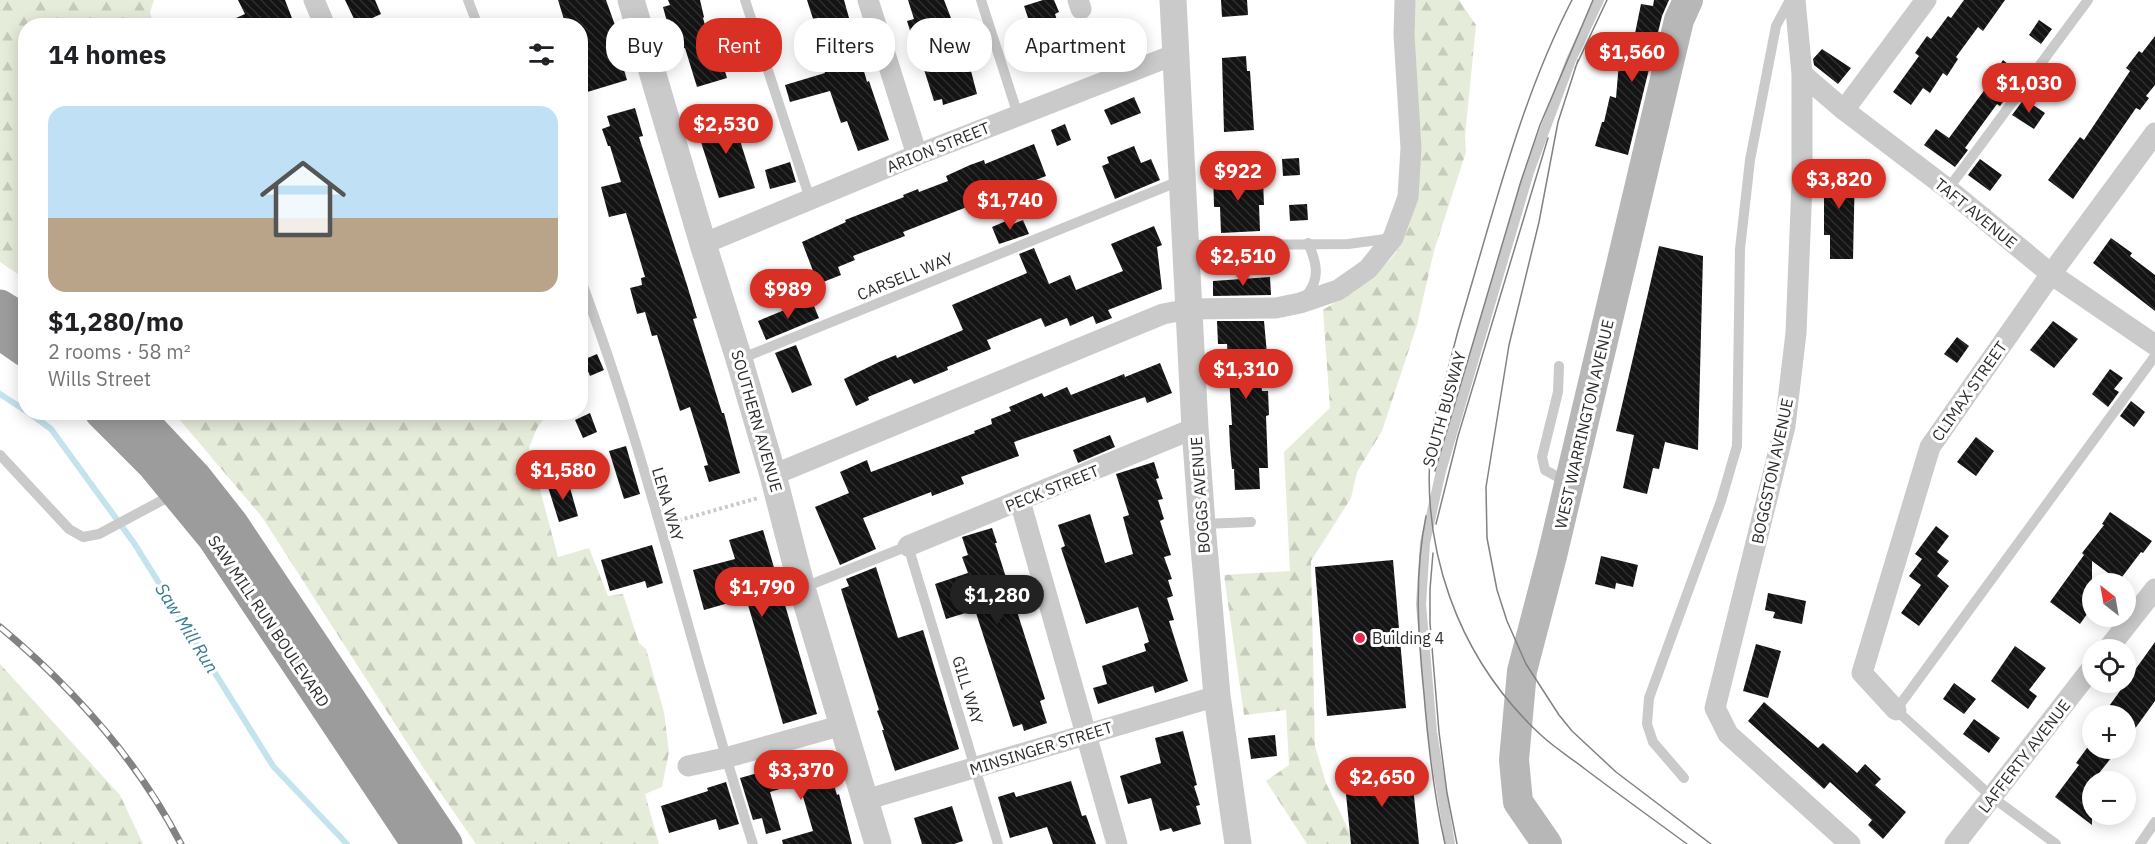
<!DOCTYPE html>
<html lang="en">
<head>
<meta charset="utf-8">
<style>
  body { margin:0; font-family:"IBM Plex Sans",sans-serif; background:#f2f2f2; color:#202124; height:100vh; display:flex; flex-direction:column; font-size:22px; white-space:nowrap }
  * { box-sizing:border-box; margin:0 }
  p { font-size:20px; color:#757577 }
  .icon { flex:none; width:33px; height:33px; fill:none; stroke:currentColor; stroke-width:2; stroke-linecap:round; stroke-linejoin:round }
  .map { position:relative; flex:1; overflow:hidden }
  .panel { position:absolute; left:18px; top:18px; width:570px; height:402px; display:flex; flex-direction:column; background:#fff; border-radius:24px; box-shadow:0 3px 15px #0003 }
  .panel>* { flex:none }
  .guide { position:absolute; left:606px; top:18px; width:570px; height:54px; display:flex; gap:12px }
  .needle { width:39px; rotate:329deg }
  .fabs { position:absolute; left:2082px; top:573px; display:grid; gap:12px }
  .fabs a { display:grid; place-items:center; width:54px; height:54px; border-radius:50%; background:#fff; box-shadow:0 3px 15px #0003; font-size:30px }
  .price { position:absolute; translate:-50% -51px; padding:0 14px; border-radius:21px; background:#d93025; color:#fff; font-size:20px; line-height:39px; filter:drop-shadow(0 2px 3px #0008) }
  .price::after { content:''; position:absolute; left:50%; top:36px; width:18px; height:14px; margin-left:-9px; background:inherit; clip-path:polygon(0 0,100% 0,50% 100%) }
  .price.selected { background:#222; color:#fff }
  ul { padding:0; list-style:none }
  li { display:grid; align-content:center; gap:12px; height:318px; padding:0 30px }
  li+li { border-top:2px solid #e0e0e0 }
  li span { display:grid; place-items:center; height:186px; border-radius:18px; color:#555 }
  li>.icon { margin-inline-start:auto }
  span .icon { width:108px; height:108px; fill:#fffc; stroke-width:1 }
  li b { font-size:26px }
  h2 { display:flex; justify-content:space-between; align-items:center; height:72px; padding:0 30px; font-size:26px }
  .pill { padding:0 21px; border-radius:24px; background:#fff; box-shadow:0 3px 15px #0003; font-size:21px; line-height:54px }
  .pill.selected { background:#d93025; color:#fff }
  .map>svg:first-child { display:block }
  .forest { fill:url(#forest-firs) }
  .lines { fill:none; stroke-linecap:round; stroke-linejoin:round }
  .stream { stroke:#c5e3ed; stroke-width:6 }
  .building { fill:url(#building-back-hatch) }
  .path { stroke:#cacaca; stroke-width:4; stroke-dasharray:3 3; stroke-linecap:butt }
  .service { stroke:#cacaca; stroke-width:10 }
  .minor { stroke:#cacaca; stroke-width:21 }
  .tertiary { stroke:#cacaca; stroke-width:27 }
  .secondary { stroke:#b7b7b7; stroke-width:30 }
  .trunk { stroke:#9c9c9c; stroke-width:33 }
  .tram { stroke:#828282; stroke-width:1.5 }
  .rail-casing { stroke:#828282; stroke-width:7 }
  .rail { stroke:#fff; stroke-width:4.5; stroke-dasharray:14; stroke-linecap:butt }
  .poi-dot { fill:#ed2750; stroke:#fff; stroke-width:2 }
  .labels { text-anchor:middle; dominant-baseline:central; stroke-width:6; stroke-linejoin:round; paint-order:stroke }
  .street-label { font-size:16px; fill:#2d2d2d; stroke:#fff }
  .poi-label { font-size:16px; fill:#2d2d2d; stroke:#fff; text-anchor:start }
  .water-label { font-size:18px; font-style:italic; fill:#387c93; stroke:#fff }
</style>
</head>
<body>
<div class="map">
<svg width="2155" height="844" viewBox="0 0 2155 844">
  <defs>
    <pattern id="forest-firs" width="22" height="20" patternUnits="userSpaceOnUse" patternTransform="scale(1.5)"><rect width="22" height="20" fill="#e6ecda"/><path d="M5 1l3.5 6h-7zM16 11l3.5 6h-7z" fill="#c6cbbb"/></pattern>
    <pattern id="building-back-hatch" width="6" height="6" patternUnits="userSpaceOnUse" patternTransform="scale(1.5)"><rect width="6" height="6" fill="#141414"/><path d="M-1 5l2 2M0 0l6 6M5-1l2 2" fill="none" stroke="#2e2e2e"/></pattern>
  </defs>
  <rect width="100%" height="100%" fill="#fff"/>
  <path class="forest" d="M0,0h154l-4,12 3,13 -127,1 -1,253 -25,-17z
    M1414,0h45l17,25 -11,111 1,16 -32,99 -17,74 -35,106 -25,41 -6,26 -40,63 4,185 11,37 24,50 1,11h-44l-41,-63 23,-16 -3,-55 -42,5 -20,-140 66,-4 -6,-119 46,-44 -7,-98c25,-16 62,-38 77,-64 26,-45 15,-105 14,-154 -1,-31 0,-61 0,-92z
    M174,413h374l-11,15 -8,20 29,109 31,-9 19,48 15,-2 16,49 7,6 18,63 5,40 -7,35 -17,7 14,50h-183l-52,-75 -162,-252z
    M0,664l120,131 23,49h-143z"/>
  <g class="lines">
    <path class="stream" d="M0,394l26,17
      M28,412l23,17 83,114 139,223 74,78"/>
  </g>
  <path class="building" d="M238,0h47l10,26h-77l27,-12z
    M345,0h30l6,14 -24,11z
    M558,0h48l10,28 -4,1 15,51 -43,13 -4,-13v-54h-14z
    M668,0h32l4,17 -1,1 9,31 6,-1 9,30 -30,9 -12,-39 -10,3 -12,-44 7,-2z
    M807,0h37l23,82 2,-1 20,59 -31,11 -11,-30 -6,2 -11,-32 -40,11 -5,-17 40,-12 -7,-21 5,-2z
    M908,0h36l19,49 2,-1 12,46 -34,11 -1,-6 -8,2 -13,-41 -3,1 -6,-18h2l-7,-22 7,-2z
    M1043,0h11l5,12 -4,2 8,25 -25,8 -14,-41z
    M1221,0h26l1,15 -26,2z
    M1654,0h15l-7,16 -34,139 -33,-9 7,-24h2l6,-26 6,2 3,-36 10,1 12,-59 12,2z
    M1964,0h41l-22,31 -5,-4 -22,30 2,2 -11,17 -4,-3 -13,20 -7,-5 -12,17 -18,-13 26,-36 -4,-3 12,-17 4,3 17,-23 3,2z
    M2039,20l13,9 -11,15 -12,-9z
    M1120,29l7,22 -34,11 -7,-22z
    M2155,36v49l-9,11 3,2 -9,12 -4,-2 -63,91 -25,-19 32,-43 4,3 46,-69 -4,-3 13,-17 3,2z
    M1822,49l29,19 -13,16 -24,-19 -1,-6z
    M1246,56l1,15h3l4,59 -30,2 -2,-74z
    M2003,60l15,12 -10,15 4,3 -12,16 -3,-2 -32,44 3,2 -13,17 -31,-22 12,-16 13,9 34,-46z
    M1134,97l7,16 -30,12 -7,-15z
    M2024,99l21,14 -11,16 -22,-14z
    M635,108l8,28 -4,1 48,148 10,33 -4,1 29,94h2l16,60 -31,9 -5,-16 4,-1 -18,-58 -10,4 -23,-76 -5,1 -7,-24 -8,2 -7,-26 12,-3 -1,-7 4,-1 -19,-64 -17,4 -8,-30 20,-5 -11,-36h-2l-6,-17 8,-3 -3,-10z
    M730,109l25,79 -36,10 -19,-59 9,-2 -5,-20z
    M1065,124l6,16 -14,6 -6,-16z
    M1034,144l12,32 -143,56 2,4 -52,20 2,4 -17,7 3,8 -23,9 -16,-42 44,-20 -1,-2 59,-23 -1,-2 15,-6 1,3 29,-11 -2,-5 24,-11 14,-5 1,4z
    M1134,146l7,17 10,-4 9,21 -45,19 -13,-33 7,-3 -2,-6z
    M1299,158l1,17 -17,1 -1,-17z
    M1980,159l22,16 -12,16 -22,-16z
    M790,162l6,20 -26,7 -5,-19z
    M1229,168l1,14 33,-2 1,25h-5l1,26 -39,2 -1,-26h-6l-1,-38z
    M1855,168l-2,91h-23v-24h-6v-40h-3v-26z
    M1307,204l1,16 -18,1 -1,-16z
    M1023,220l6,14 -30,10 -7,-17 14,-6 2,5z
    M1154,226l8,19 -5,2 5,42 -54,21 4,8 -16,6 -3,-8 -23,10 -3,-8 -22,9 -4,-9 -54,22 4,9 -44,18 1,3 -34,14 -3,-5 -43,18 1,3 -13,6 -12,-27 35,-17 17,-7 1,3 66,-28 -11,-25 75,-32 -8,-19 15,-6 15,36 21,-9 6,15 47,-19 -12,-27z
    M2111,238l21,15 -2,3 25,19v36l-62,-48z
    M1659,246l44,10 -5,194 -33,-8 -6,27 -6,-1 -6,26 -24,-6 11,-53 -18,-4z
    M1270,277l1,18 -58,1v-15z
    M811,299l8,19 -53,22 -8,-19z
    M1217,321h47l3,33 -8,1 3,36h6l1,24 -3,1 2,52h-9l1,21 -25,1 -1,-21h-2l-2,-22 -1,-22h3l-5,-81h-9z
    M2053,321l25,18 -24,29 -24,-18z
    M1957,337l12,9 -12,17 -13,-9z
    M796,345l16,40 -20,8 -17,-40z
    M597,354l7,16 -14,6 -7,-16z
    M1160,363l12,30 -25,10 -2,-6 -131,45 5,14 -58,21 3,7 -32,12 -1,-4 -68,26 13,31 -36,16 -25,-58 34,-14 -9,-21 27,-12 4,12 104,-39 -1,-2 18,-7 -1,-5 20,-8 -2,-4 33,-14 2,4 23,-10 4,8 53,-21 1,3z
    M2110,369l13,9 -9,11 5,3 -11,15 -16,-13z
    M2131,401l14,11 -11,15 -14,-11z
    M590,413l7,19 -14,6 -8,-18z
    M1110,435l5,12 -37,16 -5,-13z
    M1976,437l18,14 -18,25 -19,-14z
    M626,446l14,48 -16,5 -15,-48z
    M1154,462l5,16 -3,1 7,20 -5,1 6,19 -4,2 11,34 -7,2 8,22 -4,1 5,16 -6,2 7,22 -5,1 19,60 -33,12 -2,-7 -55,18 -5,-16 14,-4 -5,-18 44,-15 -2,-7 5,-2 -11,-35 -52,17 -25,-76 4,-2 -7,-21 32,-11 15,49 28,-9 -10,-37 6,-2 -13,-41z
    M568,481l10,35 -19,6 -11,-35z
    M2110,512l42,29 -9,12 -2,-1 -22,29 -27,-20v46l-12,17 -30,-22 34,-47 -2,-2 22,-28 -2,-1z
    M1936,526l13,10 -12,16 12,9 -12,15 12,10 -30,40 -18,-13 20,-28 -12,-9 13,-17 -7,-5z
    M992,528l5,15h-2l50,156 -5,2 7,22 -23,8 -2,-7 -9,3 -38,-117 -29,9 -11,-35 33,-11 -6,-16 6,-2 -6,-18z
    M763,530l54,184 -34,10 -37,-126 -42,12 -11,-40 42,-11 -6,-19z
    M652,545l11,38 -16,5 -2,-7 -35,10 -9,-31z
    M1601,556l37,9 -5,22 -17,-4 -1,6 -20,-5z
    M1393,560l13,148 -79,8 -12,-149z
    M876,567l22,71 25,-8 36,119 -64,22 -13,-41h2l-7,-19 2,-1 -38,-121 8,-3 -3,-7z
    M1768,593l38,8 -4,23 -29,-6 2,-6 -10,-2z
    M2155,642v59l-29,40v-25h-24z
    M1756,644l25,7 -13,47 -25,-7z
    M2015,646l31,22 -17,22 8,6 -9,13 -37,-28z
    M1954,683l22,16 -12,15 -21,-15z
    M1764,702l54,46 5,-5 34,30 8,-9 16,15 -6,6 31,27 -23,27 -15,-14 4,-5 -42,-38 -6,7 -76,-68z
    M1974,719l26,19 -11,15 -26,-19z
    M1183,731l14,54 -3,1 6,19 -4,1 5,18 -28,8 -2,-4 -11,3 -9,-33 -23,6 -8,-28 41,-13 -6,-25z
    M1275,735l2,21 -26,3 -3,-21z
    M2087,748h32l-27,34v43l-37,-28 24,-32 -3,-2z
    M825,754l12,41 2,-1 13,50h-69l-1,-4 31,-9 -14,-48 -29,9 11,38 -15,4 -4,-16 -9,2 -13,-42z
    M1411,768l8,76h-68l-7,-70z
    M1071,781l11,35 4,-1 10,29h-43l-6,-17 -37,11 -12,-41 16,-5 2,5z
    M726,782l13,42 -20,6 -3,-11 -47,14 -8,-27 47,-15 -1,-3z
    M952,806l11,35 -9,3h-32l-8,-26z"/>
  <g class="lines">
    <path class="path" d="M673,522l85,-24"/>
    <path class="service" d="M468,0l10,26
      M745,0l65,199
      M981,0l37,115
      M1948,189l140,-189
      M1187,245l161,-1 45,-6
      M580,278c70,184 112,379 173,566
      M1305,297c16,-17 12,-34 3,-54
      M740,359l442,-179
      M1559,366l-1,26 -16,65 3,13 22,12
      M0,455l69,74 14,8 16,-3 75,-40
      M1204,524l47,-2
      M802,588l106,-42 90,298
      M1684,778l-31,-36 -6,-18 2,-26 72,-197 16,-55 3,-197 10,-89 26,-134 14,-26
      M1450,844l-18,-112 -11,-128 4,-61 16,-72 88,-299 42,-112 28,-60
      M2056,844l-64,-47 -96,-87 259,-354
      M2140,844l15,-22"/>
    <path class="minor" d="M314,0l11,26
      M868,0l49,155
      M1078,0l3,9
      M1795,0l7,74v110l-6,149 -11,93 -70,282 13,26 122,110
      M1802,74l42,36 104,79 103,85 104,71
      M1844,110l82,-110
      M703,244l214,-89 259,-101
      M773,475l390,-161 27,-5 86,-1 24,-5 38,-13 30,-21 25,-31 15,-41 3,-49 -7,-113 1,-35
      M1020,501l97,343
      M908,546l287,-118
      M2107,650l48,-61
      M1896,710l-34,-37 68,-226 121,-173 104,-141
      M688,766l37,-8 118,-33
      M865,800l352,-104
      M1955,844l137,-176"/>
    <path class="tertiary" d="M631,0l72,244 36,115 34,116 29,113 76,256
      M1173,0l22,428 7,96 15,172 21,148"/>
    <path class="secondary" d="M1547,844l-29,-42 -4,-42 8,-89 30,-115 127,-536 9,-20"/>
    <path class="trunk" d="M0,306l26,16
      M0,333l26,18
      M101,412l52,52 61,74 204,306
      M134,412l61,65 37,47 214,320"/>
    <path class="tram" d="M1572,0c-45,87 -71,183 -98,276 -11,36 -21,72 -30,108 -4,15 -10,32 -12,47 -14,115 25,227 110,305 13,12 29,22 43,33 33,25 68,50 102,75
      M1578,60l-20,62 -19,100 -30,123 -23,142 1,51 10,52 10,31 19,43 33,51 13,16 44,41 95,72
      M1575,68l32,-68
      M1435,471l86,-290 19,-56 53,-125
      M1426,516c-12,59 -8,118 -2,178 4,50 10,101 21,150
      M1436,524l22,-88 90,-298
      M1433,553l-3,36v34l9,109 8,61 10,51"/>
    <g class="rail-casing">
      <path id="rail" d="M0,627c73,61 137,132 181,217"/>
    </g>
    <use href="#rail" class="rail"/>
  </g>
  <circle class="poi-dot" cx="1360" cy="638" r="6"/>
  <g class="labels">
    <g class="street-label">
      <text transform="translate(938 147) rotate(-22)">ARION STREET</text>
      <text transform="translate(1976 213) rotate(39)">TAFT AVENUE</text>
      <text transform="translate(905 276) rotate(-22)">CARSELL WAY</text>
      <text transform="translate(1969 391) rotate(-55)">CLIMAX STREET</text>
      <text transform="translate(1444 409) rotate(-74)">SOUTH BUSWAY</text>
      <text transform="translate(757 421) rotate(74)">SOUTHERN AVENUE</text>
      <text transform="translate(1584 424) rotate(-77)">WEST WARRINGTON AVENUE</text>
      <text transform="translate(1772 471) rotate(-78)">BOGGSTON AVENUE</text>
      <text transform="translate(1052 488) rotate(-22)">PECK STREET</text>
      <text transform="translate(1200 495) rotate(-94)">BOGGS AVENUE</text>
      <text transform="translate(668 504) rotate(74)">LENA WAY</text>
      <text transform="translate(269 621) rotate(56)">SAW MILL RUN BOULEVARD</text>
      <text transform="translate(968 690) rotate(73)">GILL WAY</text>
      <text transform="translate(1041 748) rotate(-17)">MINSINGER STREET</text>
      <text transform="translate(2024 756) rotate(-52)">LAFFERTY AVENUE</text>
    </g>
    <g class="poi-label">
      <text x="1372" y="638">Building 4</text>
    </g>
    <g class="water-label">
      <text transform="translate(187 628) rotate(58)">Saw Mill Run</text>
    </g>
  </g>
</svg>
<div class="fabs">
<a><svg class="needle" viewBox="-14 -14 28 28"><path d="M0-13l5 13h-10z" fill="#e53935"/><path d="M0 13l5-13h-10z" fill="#757577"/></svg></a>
<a><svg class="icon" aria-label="locate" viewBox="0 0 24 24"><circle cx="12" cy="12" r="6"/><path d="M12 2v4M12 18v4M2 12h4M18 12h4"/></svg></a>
<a>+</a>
<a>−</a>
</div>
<b class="price" style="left:1632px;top:83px">$1,560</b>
<b class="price" style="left:2029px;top:114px">$1,030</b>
<b class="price" style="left:726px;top:155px">$2,530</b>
<b class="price" style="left:1238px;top:202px">$922</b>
<b class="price" style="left:1839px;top:210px">$3,820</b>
<b class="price" style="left:1010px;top:231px">$1,740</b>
<b class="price" style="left:1243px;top:287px">$2,510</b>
<b class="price" style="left:788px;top:320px">$989</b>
<b class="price" style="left:1246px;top:400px">$1,310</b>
<b class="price" style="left:563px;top:501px">$1,580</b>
<b class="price" style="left:762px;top:618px">$1,790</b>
<b class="price selected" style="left:997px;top:626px">$1,280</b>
<b class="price" style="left:801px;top:801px">$3,370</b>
<b class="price" style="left:1382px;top:808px">$2,650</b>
<div class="guide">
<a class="pill">Buy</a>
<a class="pill selected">Rent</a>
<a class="pill">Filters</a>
<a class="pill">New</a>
<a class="pill">Apartment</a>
</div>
<section class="panel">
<h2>14 homes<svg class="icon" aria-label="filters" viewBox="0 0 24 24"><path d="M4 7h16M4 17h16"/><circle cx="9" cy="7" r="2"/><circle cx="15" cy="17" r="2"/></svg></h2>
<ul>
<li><span style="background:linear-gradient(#bfe0f5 60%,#b9a48a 0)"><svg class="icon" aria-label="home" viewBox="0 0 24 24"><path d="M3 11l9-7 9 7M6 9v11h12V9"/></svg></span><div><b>$1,280/mo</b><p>2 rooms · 58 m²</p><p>Wills Street</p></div></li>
</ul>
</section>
</div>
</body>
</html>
